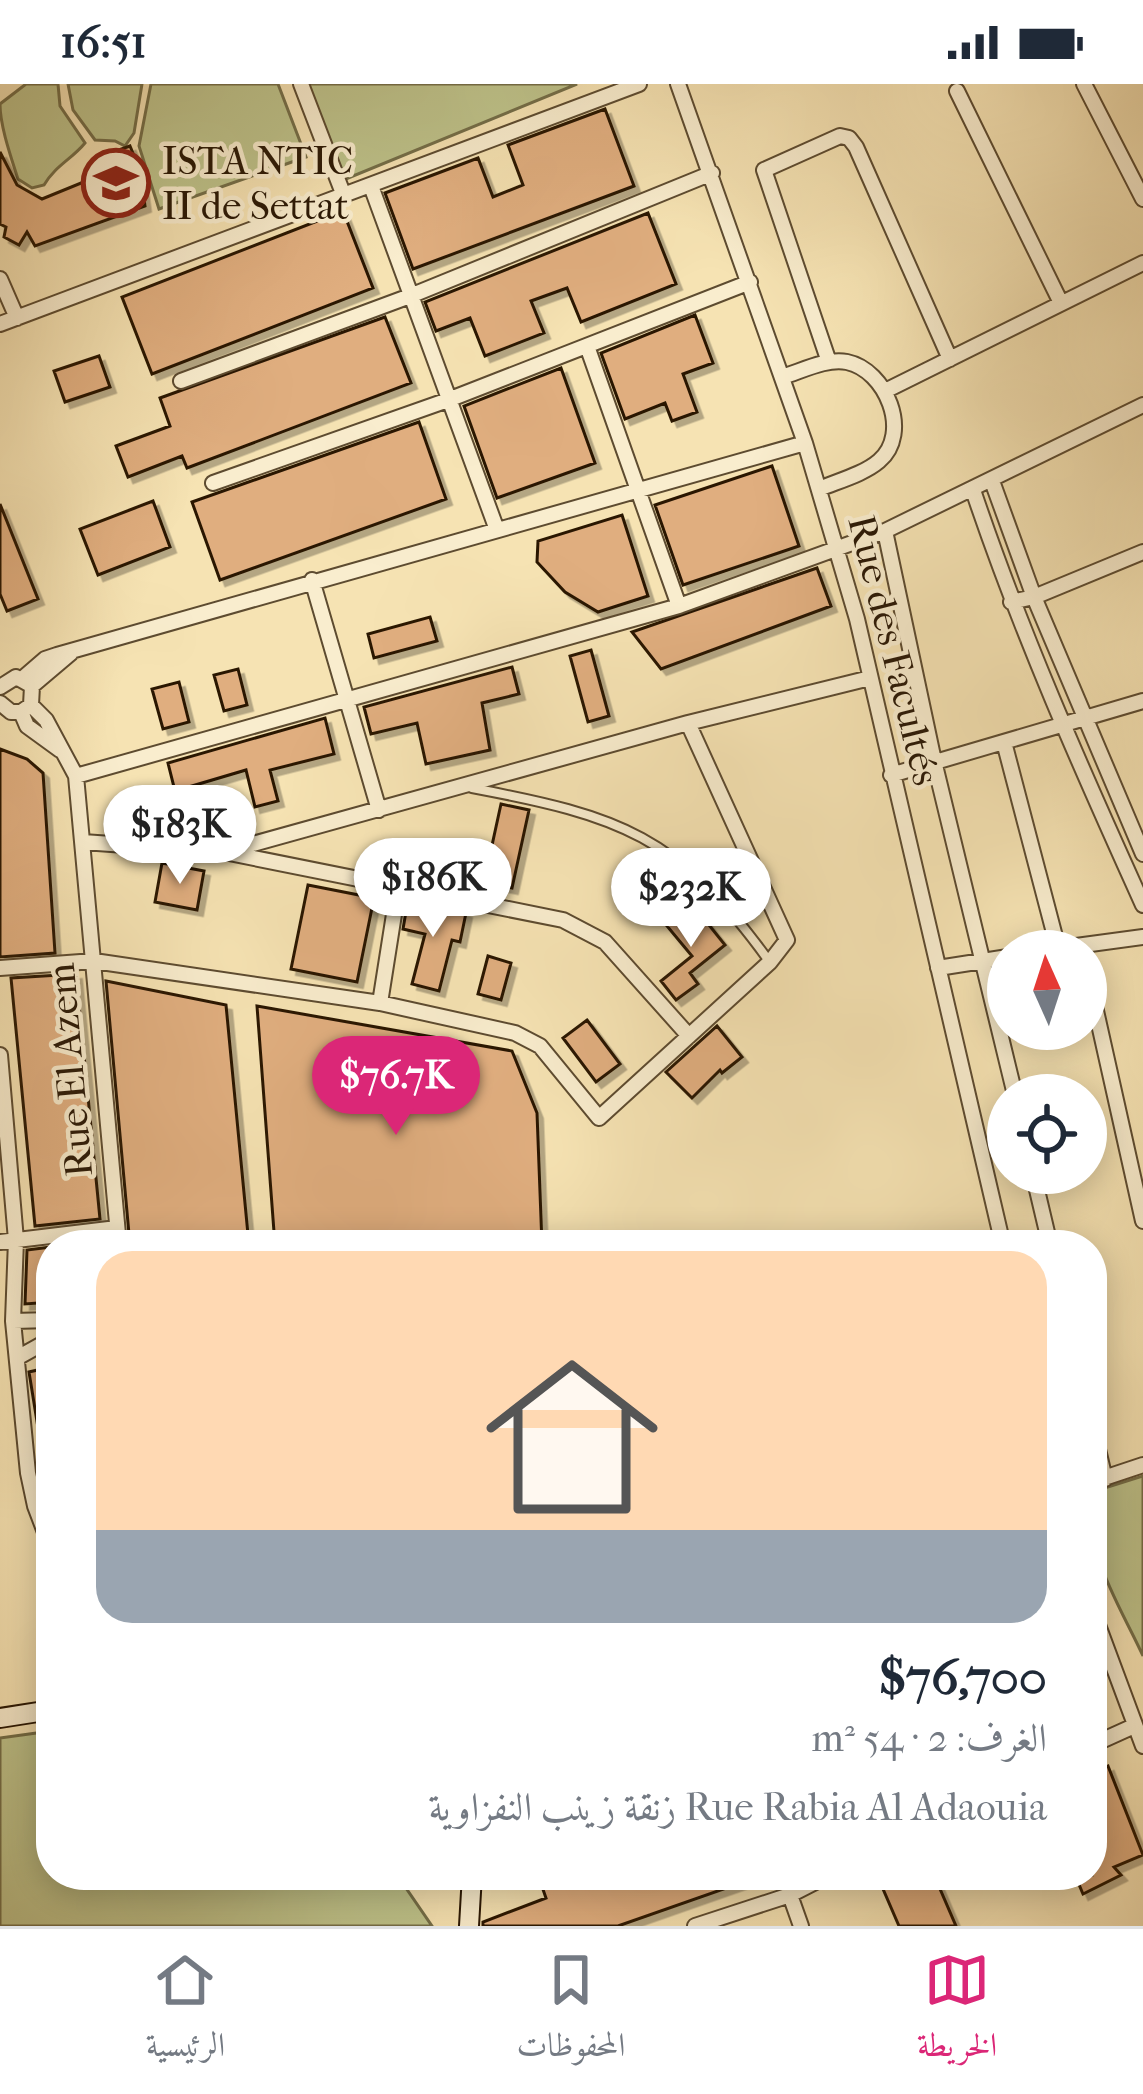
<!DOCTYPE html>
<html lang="ar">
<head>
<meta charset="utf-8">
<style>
  body { margin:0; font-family:"IM FELL French Canon",Amiri,serif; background:#f6f6f7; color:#1f2937; direction:rtl; height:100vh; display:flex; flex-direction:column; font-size:45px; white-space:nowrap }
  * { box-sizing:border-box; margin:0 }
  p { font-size:39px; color:#747a83 }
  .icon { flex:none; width:66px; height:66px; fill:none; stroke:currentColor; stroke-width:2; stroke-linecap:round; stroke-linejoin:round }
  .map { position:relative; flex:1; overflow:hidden; direction:ltr }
  .sheet { position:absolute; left:36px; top:1146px; width:1071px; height:660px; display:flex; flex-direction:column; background:#fff; border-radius:48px; box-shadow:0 6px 30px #0003; direction:rtl }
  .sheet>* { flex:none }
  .needle { width:78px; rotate:357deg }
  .fabs { position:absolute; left:987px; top:846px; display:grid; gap:24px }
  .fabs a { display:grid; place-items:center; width:120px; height:120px; border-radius:50%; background:#fff; box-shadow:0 6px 30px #0003; font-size:60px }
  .price { position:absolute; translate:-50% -102px; padding:0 27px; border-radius:42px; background:#fff; color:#222; font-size:39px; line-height:78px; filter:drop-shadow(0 3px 6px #0008) }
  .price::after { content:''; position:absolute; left:50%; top:72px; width:36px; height:27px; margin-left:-18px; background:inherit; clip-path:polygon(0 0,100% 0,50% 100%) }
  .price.selected { background:#db2777; color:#fff }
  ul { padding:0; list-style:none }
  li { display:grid; align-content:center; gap:24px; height:636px; padding:0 60px }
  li+li { border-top:3px solid #e0e1e3 }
  li span { display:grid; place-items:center; height:372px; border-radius:36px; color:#555 }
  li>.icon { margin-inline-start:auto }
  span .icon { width:216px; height:216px; fill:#fffc; stroke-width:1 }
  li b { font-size:51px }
  .status { display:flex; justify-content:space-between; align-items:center; height:84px; padding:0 60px; background:#fff; direction:ltr }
  .status svg { height:33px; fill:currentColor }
  .dock { display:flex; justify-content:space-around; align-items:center; height:168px; border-top:3px solid #e0e1e3; background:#fff; font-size:33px; color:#747a83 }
  .dock a { display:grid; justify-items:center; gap:6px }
  .dock .selected { color:#db2777 }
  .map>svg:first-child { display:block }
  .green { fill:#bec38b; stroke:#746e48; stroke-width:3 }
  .building { fill:#e0ae7f; stroke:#2a1805; stroke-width:3; filter:url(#shadow) }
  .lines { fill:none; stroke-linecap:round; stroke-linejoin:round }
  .lane-casing { stroke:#5d4b30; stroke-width:12 }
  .street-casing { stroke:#5d4b30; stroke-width:18 }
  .secondary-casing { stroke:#2a1805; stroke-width:22 }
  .lane { stroke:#f9edce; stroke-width:8 }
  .street { stroke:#f9edce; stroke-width:14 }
  .secondary { stroke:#f9edce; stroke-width:18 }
  .labels { text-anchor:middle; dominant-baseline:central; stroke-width:9; stroke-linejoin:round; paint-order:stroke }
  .poi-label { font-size:39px; fill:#2a1805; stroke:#f9edce; text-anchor:start }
  .street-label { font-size:39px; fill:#2a1805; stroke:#f9edce }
</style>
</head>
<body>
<div class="status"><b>16:51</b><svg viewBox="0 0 49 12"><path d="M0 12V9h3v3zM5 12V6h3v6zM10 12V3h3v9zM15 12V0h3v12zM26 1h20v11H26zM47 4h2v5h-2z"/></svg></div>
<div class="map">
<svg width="1143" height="1842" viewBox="0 0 1143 1842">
  <defs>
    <filter id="shadow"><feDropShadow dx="5.5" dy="5.5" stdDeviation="0" flood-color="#0004"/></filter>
  </defs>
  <rect width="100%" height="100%" fill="#f6e3b3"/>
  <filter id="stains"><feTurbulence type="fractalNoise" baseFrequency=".00167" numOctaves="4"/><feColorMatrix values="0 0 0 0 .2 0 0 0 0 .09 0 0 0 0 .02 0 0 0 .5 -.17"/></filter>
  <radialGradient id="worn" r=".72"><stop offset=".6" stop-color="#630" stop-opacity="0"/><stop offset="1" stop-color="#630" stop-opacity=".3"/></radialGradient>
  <path class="green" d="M26,0h32l2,22 25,37c-13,16 -30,23 -41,42l-12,3 -14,-9c-7,-22 -18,-53 -18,-75z
    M68,0h74l-8,49 -9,13 -10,-5 -20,-1 -22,-30z
    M151,0h127l28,73 -147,52 -20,-63z
    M304,0h273l-236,97z
    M1143,1392v180c-22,-49 -64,-110 -48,-165z
    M51,1647v144h346l35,51h-432v-188z"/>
  <path class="building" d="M605,25l29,77 -221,83 -28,-76 93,-35 15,39 30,-12 -15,-40z
    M130,62l7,17 -6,5 11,16 3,22 -110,40 -8,-14 -8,13 -15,-8 2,-10 -6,-3v-72l17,33 25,14 76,-31 -8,-15z
    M343,127l30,77 -221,86 -30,-77z
    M648,129l28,71 -95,38 -14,-34 -36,13 13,32 -59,23 -15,-38 -34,13 -11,-29z
    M695,231l18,48 -30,11 14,38 -25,9 -7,-18 -40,16 -24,-66z
    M385,233l26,66 -224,85 -5,-12 -54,21 -12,-31 54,-20 -10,-28z
    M99,272l11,31 -45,15 -11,-31z
    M561,284l34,95 -98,35 -33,-92z
    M419,338l27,77 -226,81 -28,-78z
    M772,382l27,80 -116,39 -28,-80z
    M153,417l17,46 -72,28 -18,-46z
    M0,420l38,95 -31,12 -7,-17z
    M622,431l26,81 -50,16 -33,-20 -28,-30 1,-21z
    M817,484l14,38 -170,63 -29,-37z
    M430,533l7,24 -63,17 -6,-24z
    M591,566l18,66 -21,6 -18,-66z
    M512,583l7,27 -37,9 8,47 -64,14 -9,-41 -46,11 -7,-27z
    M238,585l9,36 -23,6 -10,-36z
    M179,598l10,40 -26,7 -11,-40z
    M325,634l9,36 -64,16 8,31 -23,6 -9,-37 -71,21 -7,-28z
    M0,665l27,10 16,14 12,180 -55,4z
    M501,720l28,6 -17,78 -28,-6z
    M162,779l42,8 -7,39 -42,-8z
    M308,801l66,13 -17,84 -66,-13z
    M408,816l58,13 -6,29 -8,-2 -13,51 -27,-7 13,-50 -22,-5z
    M693,821l32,40 -35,28 8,11 -22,16 -15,-19 31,-25 -25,-30z
    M488,872l23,7 -10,37 -23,-6z
    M76,890l24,245 -65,7 -24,-248z
    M106,897l120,24 23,240h-119z
    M257,922l255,45 25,62 5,132h-267z
    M587,936l33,44 -24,18 -33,-44z
    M717,942l25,31 -20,16 -2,-3 -28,28 -26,-26z
    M51,1163v55l-26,2 2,-54z
    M51,1283v97l-7,1 -15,-93z
    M1108,1682l35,89 -29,12 7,8 -38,19 -8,-19h17v-101z
    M538,1791h220v2l-140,49h-135v-4l63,-24z
    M877,1791h57l22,51h-57z"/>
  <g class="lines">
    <g class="lane-casing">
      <path id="lane" d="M472,704c148,28 206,47 297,173"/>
    </g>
    <g class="street-casing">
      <path id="street" d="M301,0l43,112
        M678,0l127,359 52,176 146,626
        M1084,0l59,115
        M957,7l104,212
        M371,102l126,344
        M0,195l17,39
        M0,240l639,-240
        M587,262l92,260 206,-75 258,-126
        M829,278l-65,-192 76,-34 9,2 7,9 94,212
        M782,293c20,-6 44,-19 65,-15 39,8 65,71 32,99 -15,13 -41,20 -60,28
        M181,297l229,-85 302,-123
        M885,307l258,-128
        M992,397l42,116 109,257
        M213,399l235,-83 302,-118
        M973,406c48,143 108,278 170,415
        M885,447l49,230 81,334
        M312,496l67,230
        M1011,518l23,-5 109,-45
        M23,594l22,-19 12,-4 748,-212
        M32,602l39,-33
        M0,603l16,-10 16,9 -1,19 -10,7
        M0,619l11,9h10
        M31,621l15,15 30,56 43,469
        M21,628l6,14 33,24
        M1004,658l54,206
        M891,691l252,-74
        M76,692l603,-170
        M83,758l141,10 339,68 42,22 84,94
        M224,768l464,-129 182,-45
        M1039,867l104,-14
        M1086,882l57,255
        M0,884l94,-7 286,42 135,30 25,13 59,72 171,-156 17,-22 -99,-217
        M938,884l70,-11
        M380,919l18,-114
        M0,971l16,185 -3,81 15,152 7,33 16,42
        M1033,1089l17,72
        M0,1158l117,-14
        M13,1237l38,-1
        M17,1274l34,-19
        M1092,1340l13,55
        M1092,1398l51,-17
        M1092,1525l51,137
        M1092,1661l42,-19
        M790,1811l11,31
        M695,1842l95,-31 39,-20"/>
    </g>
    <g class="secondary-casing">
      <path id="secondary" d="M0,1634l51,-8
        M469,1842l3,-51"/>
    </g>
    <use href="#lane" class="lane"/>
    <use href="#street" class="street"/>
    <use href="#secondary" class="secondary"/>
  </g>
  <defs>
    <g id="university-ring" transform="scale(3.45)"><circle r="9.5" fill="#f9edce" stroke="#8f2418" stroke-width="1.5"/><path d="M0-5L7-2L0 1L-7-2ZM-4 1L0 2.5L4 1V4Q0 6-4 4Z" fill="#8f2418"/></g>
  </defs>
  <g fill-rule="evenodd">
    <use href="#university-ring" x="116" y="99"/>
  </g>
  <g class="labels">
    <g class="poi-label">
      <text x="162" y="77">ISTA NTIC<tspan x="162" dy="45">II de Settat</tspan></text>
    </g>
    <g class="street-label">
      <text transform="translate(894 566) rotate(76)">Rue des Facultés</text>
      <text transform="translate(70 986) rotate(-95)">Rue El Azem</text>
    </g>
  </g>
  <rect width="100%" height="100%" filter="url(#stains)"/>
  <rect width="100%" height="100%" fill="url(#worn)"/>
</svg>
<div class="fabs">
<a><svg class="needle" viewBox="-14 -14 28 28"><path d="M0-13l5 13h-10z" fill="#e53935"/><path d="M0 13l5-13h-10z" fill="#747a83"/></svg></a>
<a><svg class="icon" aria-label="locate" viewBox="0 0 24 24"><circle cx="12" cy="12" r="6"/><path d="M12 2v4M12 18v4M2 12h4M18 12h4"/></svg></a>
</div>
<b class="price" style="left:180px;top:803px">$183K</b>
<b class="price" style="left:433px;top:856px">$186K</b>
<b class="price" style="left:691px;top:866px">$232K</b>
<b class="price selected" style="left:396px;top:1054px">$76.7K</b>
<section class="sheet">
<ul>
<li><span style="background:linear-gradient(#ffd9b3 75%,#9aa5b1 0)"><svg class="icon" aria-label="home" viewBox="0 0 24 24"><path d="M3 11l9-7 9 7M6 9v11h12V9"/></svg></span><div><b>$76,700</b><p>الغرف: 2 · 54 m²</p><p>Rue Rabia Al Adaouia زنقة زينب النفزاوية</p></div></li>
</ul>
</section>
</div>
<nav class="dock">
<a class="selected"><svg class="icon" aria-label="map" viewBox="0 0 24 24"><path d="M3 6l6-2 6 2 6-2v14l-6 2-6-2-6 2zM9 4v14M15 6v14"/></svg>الخريطة</a>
<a><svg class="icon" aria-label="saved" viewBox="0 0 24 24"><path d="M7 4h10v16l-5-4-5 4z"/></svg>المحفوظات</a>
<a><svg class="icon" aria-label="home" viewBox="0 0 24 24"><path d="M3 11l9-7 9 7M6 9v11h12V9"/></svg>الرئيسية</a>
</nav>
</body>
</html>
